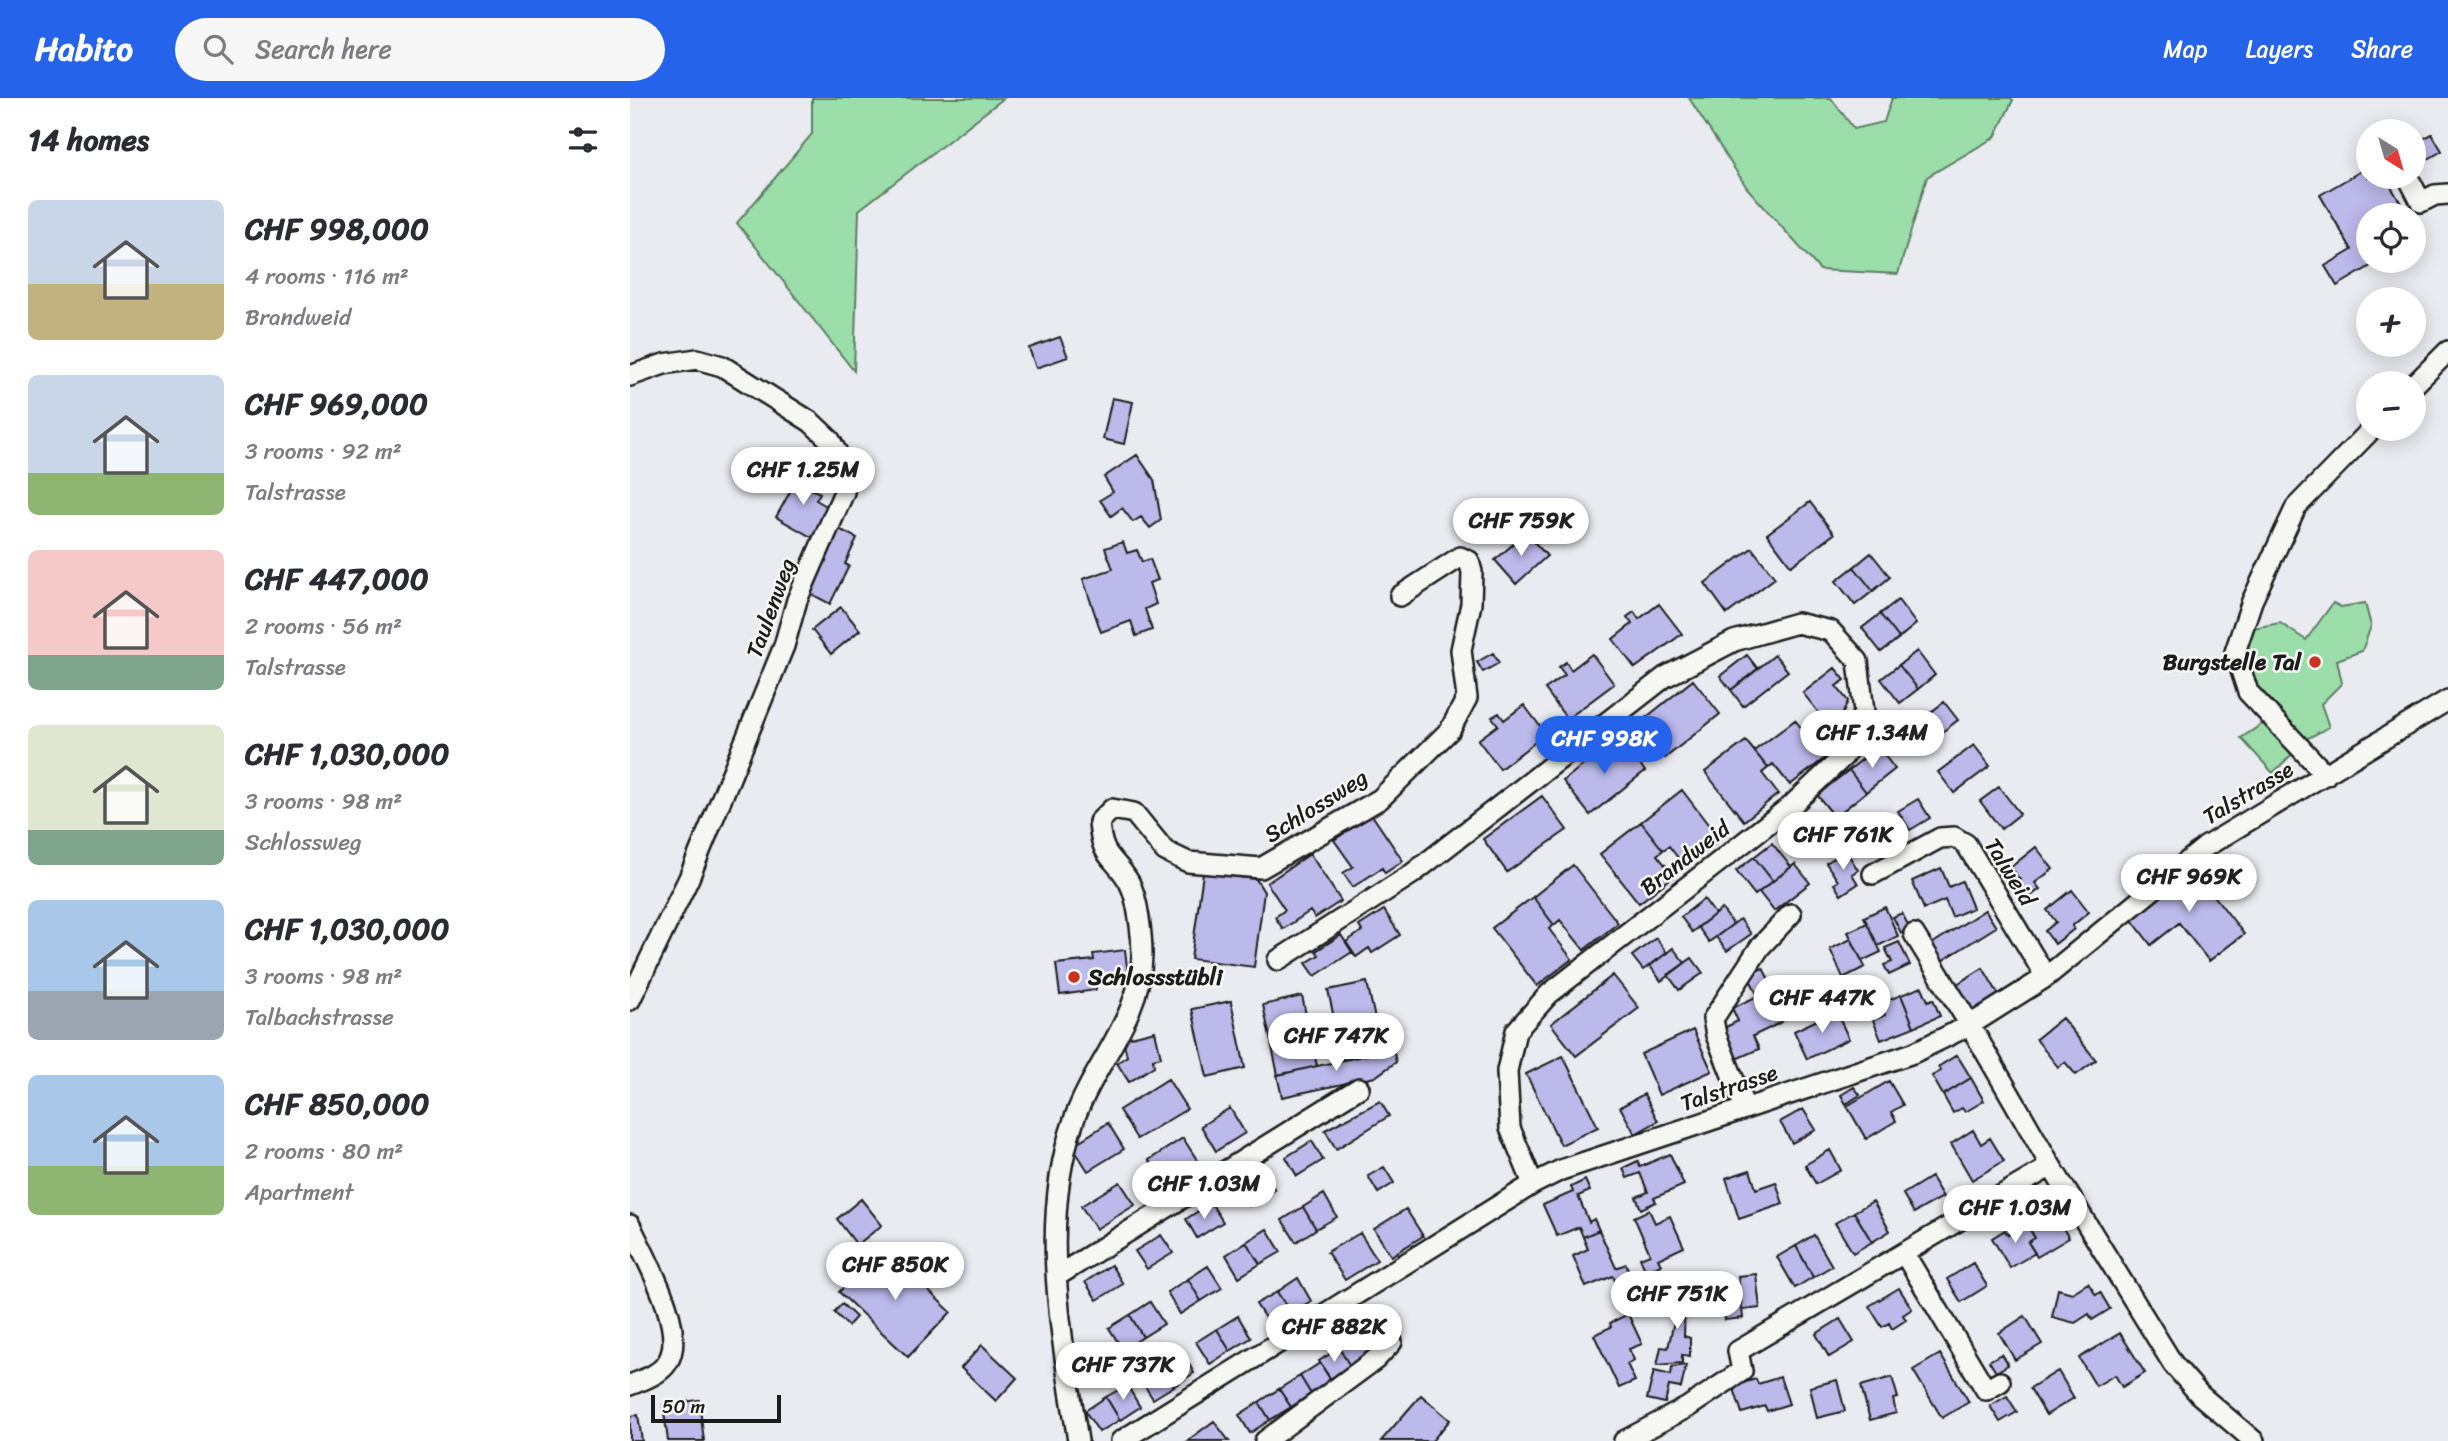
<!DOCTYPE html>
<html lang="en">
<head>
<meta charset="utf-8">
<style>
  body { margin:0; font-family:Sriracha,sans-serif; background:#f7f7f7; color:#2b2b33; height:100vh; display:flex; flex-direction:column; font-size:26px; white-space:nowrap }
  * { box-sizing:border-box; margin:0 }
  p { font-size:23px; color:#7c7c81 }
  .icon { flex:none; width:38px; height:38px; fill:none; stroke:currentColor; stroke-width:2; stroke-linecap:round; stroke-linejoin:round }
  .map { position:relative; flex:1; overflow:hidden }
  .side { display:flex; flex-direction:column; background:#fff; width:630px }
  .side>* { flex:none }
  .needle { width:46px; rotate:143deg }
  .fabs { position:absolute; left:1726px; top:21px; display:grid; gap:14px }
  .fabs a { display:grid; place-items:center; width:70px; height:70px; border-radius:50%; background:#fff; box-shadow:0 4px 18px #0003; font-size:35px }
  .scale { position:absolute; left:21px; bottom:18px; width:130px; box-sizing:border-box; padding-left:7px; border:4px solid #1c1c1c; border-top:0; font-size:19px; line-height:24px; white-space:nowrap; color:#1c1c1c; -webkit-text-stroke:5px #f6f6f2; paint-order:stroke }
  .price { position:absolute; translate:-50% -60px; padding:0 16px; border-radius:24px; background:#fff; color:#222; font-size:23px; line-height:46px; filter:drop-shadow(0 2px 4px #0008) }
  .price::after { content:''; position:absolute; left:50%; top:42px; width:21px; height:16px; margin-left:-10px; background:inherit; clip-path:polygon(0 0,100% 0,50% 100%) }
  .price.on { background:#2563eb; color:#fff }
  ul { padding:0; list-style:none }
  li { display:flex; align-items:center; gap:21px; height:175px; padding:0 28px }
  li span { display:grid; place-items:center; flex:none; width:196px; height:140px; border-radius:10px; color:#555 }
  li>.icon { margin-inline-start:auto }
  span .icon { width:84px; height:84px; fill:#fffc; stroke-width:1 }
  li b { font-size:30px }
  h2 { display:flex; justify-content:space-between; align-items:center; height:84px; padding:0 28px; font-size:30px }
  header { display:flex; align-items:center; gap:42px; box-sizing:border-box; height:98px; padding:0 35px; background:#2563eb; color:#fff }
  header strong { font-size:33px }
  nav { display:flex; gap:38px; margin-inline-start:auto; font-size:24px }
  .search { width:490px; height:63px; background:#f7f7f7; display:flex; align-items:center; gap:18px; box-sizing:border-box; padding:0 24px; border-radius:38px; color:#7c7c81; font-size:26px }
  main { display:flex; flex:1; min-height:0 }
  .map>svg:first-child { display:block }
  .green { fill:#9bdeaa; stroke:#5c7d63; stroke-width:2 }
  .building { fill:#bcb9eb; stroke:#1c1c1c; stroke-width:2 }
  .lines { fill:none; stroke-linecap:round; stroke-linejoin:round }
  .street-casing { stroke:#1c1c1c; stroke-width:24 }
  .street { stroke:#f6f6f2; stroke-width:19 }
  .poi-dot { fill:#c8321e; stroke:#f6f6f2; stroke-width:2.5 }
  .labels { text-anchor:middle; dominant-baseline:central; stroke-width:5; stroke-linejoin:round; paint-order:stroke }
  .street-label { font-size:23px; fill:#1c1c1c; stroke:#f6f6f2 }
  .poi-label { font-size:23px; font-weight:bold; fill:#1c1c1c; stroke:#f6f6f2; text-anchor:end }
</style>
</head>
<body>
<header>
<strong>Habito</strong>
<div class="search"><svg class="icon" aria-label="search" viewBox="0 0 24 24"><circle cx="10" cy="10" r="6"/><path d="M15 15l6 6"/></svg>Search here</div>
<nav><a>Map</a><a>Layers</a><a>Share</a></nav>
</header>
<main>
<section class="side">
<h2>14 homes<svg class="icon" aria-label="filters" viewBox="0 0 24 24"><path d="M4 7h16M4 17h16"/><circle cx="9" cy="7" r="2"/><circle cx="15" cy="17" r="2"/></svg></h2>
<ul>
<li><span style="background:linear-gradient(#c9d6e8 60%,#c2b280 0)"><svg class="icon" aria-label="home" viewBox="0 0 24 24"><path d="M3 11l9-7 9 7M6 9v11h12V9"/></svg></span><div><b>CHF 998,000</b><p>4 rooms · 116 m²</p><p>Brandweid</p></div></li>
<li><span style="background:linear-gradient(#c9d6e8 70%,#8fb573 0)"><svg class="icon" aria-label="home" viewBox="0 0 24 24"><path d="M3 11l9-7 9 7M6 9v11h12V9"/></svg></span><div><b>CHF 969,000</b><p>3 rooms · 92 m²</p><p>Talstrasse</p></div></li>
<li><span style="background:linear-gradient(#f6c9c9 75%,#7fa58c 0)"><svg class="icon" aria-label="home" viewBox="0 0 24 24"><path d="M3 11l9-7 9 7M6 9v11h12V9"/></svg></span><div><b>CHF 447,000</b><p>2 rooms · 56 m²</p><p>Talstrasse</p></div></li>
<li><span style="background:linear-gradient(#dfe7d0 75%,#7fa58c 0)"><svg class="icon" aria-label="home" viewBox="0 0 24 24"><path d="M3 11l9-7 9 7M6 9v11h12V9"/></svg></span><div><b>CHF 1,030,000</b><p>3 rooms · 98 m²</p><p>Schlossweg</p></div></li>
<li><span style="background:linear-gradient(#a9c7e8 65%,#9aa5b1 0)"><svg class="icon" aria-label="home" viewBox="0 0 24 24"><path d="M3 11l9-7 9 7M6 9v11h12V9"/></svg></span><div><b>CHF 1,030,000</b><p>3 rooms · 98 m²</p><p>Talbachstrasse</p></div></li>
<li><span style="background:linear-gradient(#a9c7e8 65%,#8fb573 0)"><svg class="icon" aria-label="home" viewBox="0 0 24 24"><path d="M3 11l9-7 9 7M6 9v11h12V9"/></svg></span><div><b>CHF 850,000</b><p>2 rooms · 80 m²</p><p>Apartment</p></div></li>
</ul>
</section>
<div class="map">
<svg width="1818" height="1343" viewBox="0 0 1818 1343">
  <rect width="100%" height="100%" fill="#eaeaf1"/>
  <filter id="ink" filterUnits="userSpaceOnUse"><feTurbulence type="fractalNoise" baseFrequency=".0143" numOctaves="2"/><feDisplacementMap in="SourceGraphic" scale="14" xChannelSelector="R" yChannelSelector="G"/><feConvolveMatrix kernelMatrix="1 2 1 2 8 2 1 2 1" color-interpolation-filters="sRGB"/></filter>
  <g filter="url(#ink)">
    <path class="green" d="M182,0h192l-145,112 -5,161 -117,-148 75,-89z
      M1059,0h142l23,31 30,-7 8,-24h119l2,2 -18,37 -68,40 -29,97 -78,-4 -73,-82z
      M1703,505l8,4 24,-4 6,23 -9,25 -25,9 5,23 -21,21 8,23 -21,11 -35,35 -32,-35 33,-22 -26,-24 -8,-56 13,-8 27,-5 26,17z"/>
    <path class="building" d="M1802,36l10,17 -24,14 -5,-8v-13z
      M1738,69v10h17l23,38h-40v46h11l-42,25 -12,-20 27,-16 -32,-55z
      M430,239l8,20 -32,11 -7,-20z
      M482,300l21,4 -9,42 -21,-5z
      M507,357l17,25 7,40 -11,8 -9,-11 -8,5 -11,-14 -11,8 -11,-16 13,-8 -9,-15z
      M171,374l13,7 -5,9 11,5 -4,7 14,8 -17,30 -37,-21z
      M1180,404l24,32 -43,32 -24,-32z
      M207,430l20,10 -12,26 4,2 -19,38 -24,-13z
      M896,435l21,23 -31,28 -21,-24z
      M493,444l4,11 10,-3 5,12 8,-3 8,21 -9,3 7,21 -11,5 7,21 -16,6 -5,-15 -30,11 -18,-53 30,-10 -8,-21z
      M1122,450l23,30 -48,36 -22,-31z
      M1241,455l19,24 -17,14 -19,-24z
      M1224,469l19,24 -18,14 -19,-24z
      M1268,502l18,24 -17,14 -19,-24z
      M1029,506l23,30 -47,34 -22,-29 19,-15 -5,-7 7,-5 5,7z
      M211,509l19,23 -29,24 -19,-24z
      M1250,516l19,24 -18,14 -19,-24z
      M1287,553l18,24 -17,14 -19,-24z
      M863,555l6,10 -16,9 -6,-10z
      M962,556l22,30 -47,35 -22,-30 20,-14 -6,-8 7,-5 5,8z
      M1117,557l11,14 -27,21 -11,-14z
      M1145,557l13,16 -45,35 -12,-16z
      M1269,567l19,24 -18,14 -19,-24z
      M1205,570l10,12 -9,6 12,15 -7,17 -11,9 -27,-34z
      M1063,582l27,34 -55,44 -27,-34z
      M1314,604l14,18 -33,25 -14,-17z
      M894,607l22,29 -46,35 -22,-29 20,-15 -6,-8 7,-4 5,7z
      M1165,622l30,38 -35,27 -17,-21 -5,4 -14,-17z
      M988,639l27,34 -55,44 -27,-34z
      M1116,643l22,27 -6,5 16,21 -34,27 -39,-49z
      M1344,647l16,21 -36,27 -16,-21z
      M1248,649l17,22 -29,23 -17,-22z
      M1219,672l17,22 -31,25 -18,-22z
      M1369,689l21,27 -19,15 -21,-28z
      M1052,692l38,50 -35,27 -16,-21 -6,4 -22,-28z
      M912,698l25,34 -60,42 -24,-33z
      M1288,701l12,19 -20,12 -12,-19z
      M1182,715l15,20 -26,20 -15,-19z
      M742,717l31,46 -18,12 -3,-5 -29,19 -10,-14 10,-6 -19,-27z
      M1011,724l22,28 -6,5 17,21 -35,27 -39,-49z
      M1251,724l12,19 -20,12 -12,-19z
      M1142,745l19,24 -18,14 -19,-24z
      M1406,749l17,22 -18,14 5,6 -17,13 -12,-16 9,-6 -9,-13z
      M1216,753l12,19 -6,4 6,10 -17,11 -7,-11 4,-3 -12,-18z
      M680,756l31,47 -26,17 -5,-7 -27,18 -8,-12 10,-7 -18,-27z
      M1124,759l19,24 -18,14 -19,-24z
      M1569,764l13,17 -7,5 39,50 -35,27 -30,-38 -28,22 -22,-29z
      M1165,766l15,19 -36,28 -15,-19z
      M943,767l45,58 -34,27 -24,-30 -6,5 -21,-28z
      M1311,770l8,19 13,-6 11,27 -21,9 -7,-17 -21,9 -12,-28z
      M573,775l53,6 8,13 -10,75 -63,-8z
      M1442,792l17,22 -17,14 2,3 -19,15 -10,-13 11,-9 -9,-12z
      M903,799l21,28 -5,4 23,30 -35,27 -45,-58z
      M1074,801l11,15 -23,18 -11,-15z
      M1255,809l13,29 -20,10 -14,-29z
      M1092,811l11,15 -24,18 -11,-15z
      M754,812l16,25 -28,18 -3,-5 -13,9 -10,-15 16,-11 -3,-5z
      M1355,812l11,17 -56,35 -10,-17z
      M1272,815l8,16 -9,4 -8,-16z
      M1110,821l11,15 -24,17 -11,-14z
      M1237,825l14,29 -19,9 -14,-29z
      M711,837l11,17 -37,24 -9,-13 13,-8 -3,-4z
      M1026,840l11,15 -24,17 -11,-14z
      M1221,841l14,28 -22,11 -13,-29z
      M1269,844l11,23 -21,10 -5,-10 8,-3 -7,-14z
      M1043,850l12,15 -24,18 -11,-15z
      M495,852l3,25 -33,4 1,11 -36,5 -4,-31 38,-4 -1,-6z
      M1062,860l11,15 -24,17 -11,-15z
      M1133,870l10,20 -6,3 15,31 -29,14 6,13 -23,10 -14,-30 16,-8 -6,-13 26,-12 -10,-21z
      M1353,870l16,27 -26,16 -16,-27z
      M983,877l26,33 -63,48 -25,-32z
      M737,884l15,69 -39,9 -15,-70z
      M1292,889l6,14 5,-2 7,17 -26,11 -13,-32z
      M1271,897l13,32 -33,13 -8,-20 12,-5 -4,-12z
      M672,898l15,70 -39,9 -15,-70z
      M601,903l14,67 -38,9 -15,-68z
      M1206,913l13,28 -42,20 -13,-28z
      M1432,920l34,42 -20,15 -11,-13 -7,5 -22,-28z
      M1063,932l19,41 -53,24 -18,-41z
      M525,933l6,26 -8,2 1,7 -25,16 -12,-19 10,-7 -4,-17z
      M763,951l3,13 -21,15 -93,20 -5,-22z
      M1327,957l14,23 -28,17 -11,-19 9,-5 -3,-4z
      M933,958l35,71 -37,18 -35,-71z
      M1341,980l13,23 -19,11 -3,-4 -9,5 -10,-18z
      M538,981l19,30 -50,30 -18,-29z
      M1259,983l14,24 -12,7 5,9 -30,18 -19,-33z
      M1224,989l6,8 -14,9 -5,-9z
      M1014,996l14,27 -23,13 -15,-27z
      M750,1003l9,15 -53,33 -11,-19z
      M600,1010l15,25 -29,18 -15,-25z
      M1173,1011l13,21 -24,13 -12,-21z
      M478,1025l16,26 -36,22 -16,-25z
      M1343,1032l8,14 9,-6 14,23 -32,19 -21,-36z
      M553,1040l16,25 -35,22 -15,-25z
      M682,1043l11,19 -26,16 -11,-19z
      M1200,1052l11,20 -25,14 -11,-19z
      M1040,1056l14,31 -30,13 2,4 -15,7 -5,-12 12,-5 -8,-19 -13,5 -4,-10 15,-7 2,6z
      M754,1069l10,16 -16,10 -10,-17z
      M1120,1072l6,19 20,-7 7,22 -44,15 -13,-41z
      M633,1073l12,19 -26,16 -12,-19z
      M1301,1079l12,20 -29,16 -11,-19z
      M955,1082l5,11 -12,5 11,26 5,-3 5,11 -16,7 -4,-10 -22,9 -14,-31 30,-13 -2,-5z
      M490,1084l15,23 -39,24 -15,-23z
      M694,1096l13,23 -21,12 -13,-22z
      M231,1101l21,26 -25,20 -20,-26z
      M1243,1103l17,30 -18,11 -18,-30z
      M581,1105l12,19 -26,16 -11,-19z
      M673,1109l13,22 -20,13 -14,-22z
      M776,1111l17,27 -32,20 -17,-27z
      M1421,1111l18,29 -32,19 -9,-15 7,-4 -6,-10 7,-4 -3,-5z
      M1019,1112l6,13 15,-7 14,31 -26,12 3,6 -15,7 -6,-14 10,-4 -16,-37z
      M1224,1114l18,30 -19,11 -18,-30z
      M1396,1126l9,14 -7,4 7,11 -25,15 -18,-30 13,-8 3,5z
      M637,1131l14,23 -21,12 -14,-22z
      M969,1132l17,38 10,-4 6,15 -15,7 -4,-10 -27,11 -13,-31 15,-7 -5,-12z
      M730,1135l17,27 -32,20 -18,-28z
      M531,1137l12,18 -26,16 -12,-18z
      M1184,1137l18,31 -19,11 -17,-31z
      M616,1144l14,22 -21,13 -13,-22z
      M1166,1148l17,31 -18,11 -18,-31z
      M252,1149l69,65 -43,45 -69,-65z
      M1343,1165l14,23 -26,16 -14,-23z
      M481,1167l12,19 -26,16 -12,-18z
      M578,1168l14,22 -21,13 -13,-22z
      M1126,1176l4,34 -18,2 -4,-34z
      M668,1180l13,23 -20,12 -14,-21z
      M558,1181l13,22 -21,13 -13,-22z
      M1458,1185l8,12 4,-3 10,17 -18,11 -3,-6 -14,9 -23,-6 6,-28 14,4z
      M1109,1186l4,34 -18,2 -3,-34z
      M1059,1188v13l-4,1 -1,36 6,2v18l-8,-1v8l-25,2 4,-18 7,1 7,-31 -4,-2 4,-17 -3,-1 2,-10z
      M1269,1190l13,21 -9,6 3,5 -14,9 -3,-6 -7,4 -13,-21z
      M647,1194l14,21 -21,13 -14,-22z
      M520,1204l14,22 -21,13 -13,-22z
      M212,1206l14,13 -8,9 -14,-14z
      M998,1216l14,30 -13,5 5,11 -7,4 8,17 -16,7 -25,-53 17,-8 -1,-4z
      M500,1217l13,22 -20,13 -14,-22z
      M608,1218l13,22 -21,13 -13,-22z
      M1395,1218l17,28 -27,16 -16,-27z
      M1210,1221l14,23 -25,15 -13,-23z
      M739,1225l12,19 -12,8 -12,-19z
      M587,1231l13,22 -20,13 -14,-22z
      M1490,1235l25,40 -23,14 -7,-12 -19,11 -17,-28z
      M729,1237l12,18 -21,13 -11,-18z
      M352,1247l35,33 -21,23 -35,-33z
      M470,1247l14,21 -21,14 -13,-23z
      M709,1250l11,18 -20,13 -11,-18z
      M551,1253l13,22 -20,13 -14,-22z
      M1310,1256l29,48 -27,16 -29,-48z
      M1371,1256l7,11 -12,7 -7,-11z
      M690,1265l12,18 -21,13 -11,-18z
      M530,1266l14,22 -21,13 -14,-22z
      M1056,1267l-5,23 -12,-2 -4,17 -18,-4 7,-28 17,4 1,-8z
      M1428,1273l16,27 -28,17 -16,-27z
      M670,1278l11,18 -20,13 -12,-18z
      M1150,1279l9,27 -22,7 -2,-5 -23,7 -9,-27 23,-7 2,5z
      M1262,1279l6,21 -5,1 3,14 -26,7 -9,-34z
      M1207,1282l8,31 -28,7 -7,-31z
      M497,1287l13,22 -20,13 -14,-23z
      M649,1291l12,18 -21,13 -11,-18z
      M791,1297l29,25 -18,21h-51z
      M1377,1298l10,16 -17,10 -10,-16z
      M476,1299l14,23 -21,12 -14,-21z
      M69,1302l5,41h-36l-5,-36z
      M629,1304l11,18 -20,13 -11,-18z
      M8,1317l4,26h-12v-25z
      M584,1323l15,20h-42z"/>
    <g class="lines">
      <g class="street-casing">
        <path id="street" d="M1778,79l13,25 14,-7 13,-1
          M0,278l34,-12 33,-5 25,7 89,56 19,18 12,22 2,30 -47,108 -13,46 -95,232 -59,122
          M1783,288l35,-35
          M1696,677l-78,-83 -13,-40 17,-51 44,-94 76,-78
          M1243,776l67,-36 14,-1 12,7 80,133
          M1284,836l56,91 81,141 122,198 27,31 54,46
          M648,862l134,-86 253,-197 69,-36 63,-18 34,8 27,30 6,51 -20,44 -52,49 -243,189 -33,37 -9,40 3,57 23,56
          M1115,1010l-29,-73 -3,-16 47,-72 31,-33
          M0,1127c14,31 59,106 37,138 -8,12 -25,17 -37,22
          M1274,1155l82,137 14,-8
          M427,1178l302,-188
          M448,1343c-16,-104 -40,-218 -4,-321 19,-55 68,-104 68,-165 0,-19 -4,-57 -13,-73 -16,-28 -27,-21 -30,-60l13,-13 22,4 31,38 23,11 73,6 119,-69 70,-69 17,-32 -6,-48 10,-46 1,-32 -3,-11 -9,-4 -60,39
          M491,1343l412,-257 28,-14 352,-117 57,-28 76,-48 159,-130 243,-147
          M635,1343l111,-82 16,-17
          M994,1343l64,-34 54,-36 -4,-20 313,-185"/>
      </g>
      <use href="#street" class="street"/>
    </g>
  </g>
  <g class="poi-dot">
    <circle cx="1685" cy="564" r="7"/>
    <circle cx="444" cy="879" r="7"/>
  </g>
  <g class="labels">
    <g class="street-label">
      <text transform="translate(141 510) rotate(-70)">Taulenweg</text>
      <text transform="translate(1618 695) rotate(-31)">Talstrasse</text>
      <text transform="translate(686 708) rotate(-32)">Schlossweg</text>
      <text transform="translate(1055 760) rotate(-38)">Brandweid</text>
      <text transform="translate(1380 774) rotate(58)">Talweid</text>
      <text transform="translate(1099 990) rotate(-19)">Talstrasse</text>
    </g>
    <g class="poi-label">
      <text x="1671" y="564">Burgstelle Tal</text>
      <text x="458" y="879" text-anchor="start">Schlossstübli</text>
    </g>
  </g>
</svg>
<div class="fabs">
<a><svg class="needle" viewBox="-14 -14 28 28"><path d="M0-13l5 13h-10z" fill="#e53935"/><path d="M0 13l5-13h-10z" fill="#7c7c81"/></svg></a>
<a><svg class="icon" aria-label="locate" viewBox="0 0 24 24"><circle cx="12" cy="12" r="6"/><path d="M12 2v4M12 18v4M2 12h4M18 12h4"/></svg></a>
<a>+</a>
<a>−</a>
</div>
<div class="scale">50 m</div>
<b class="price" style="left:173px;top:409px">CHF 1.25M</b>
<b class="price" style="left:891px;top:460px">CHF 759K</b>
<b class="price" style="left:1242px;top:672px">CHF 1.34M</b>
<b class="price on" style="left:974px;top:678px">CHF 998K</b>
<b class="price" style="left:1213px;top:774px">CHF 761K</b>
<b class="price" style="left:1559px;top:816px">CHF 969K</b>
<b class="price" style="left:1192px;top:937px">CHF 447K</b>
<b class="price" style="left:706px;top:975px">CHF 747K</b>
<b class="price" style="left:574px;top:1123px">CHF 1.03M</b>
<b class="price" style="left:1385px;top:1147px">CHF 1.03M</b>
<b class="price" style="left:265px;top:1204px">CHF 850K</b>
<b class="price" style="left:1047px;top:1233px">CHF 751K</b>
<b class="price" style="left:704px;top:1266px">CHF 882K</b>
<b class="price" style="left:493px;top:1304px">CHF 737K</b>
</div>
</main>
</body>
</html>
